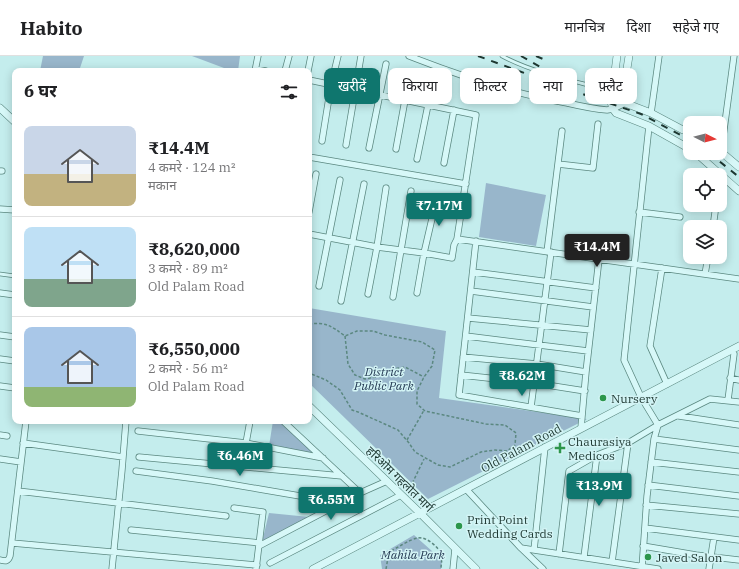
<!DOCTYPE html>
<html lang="hi">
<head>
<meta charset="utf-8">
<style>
  body { margin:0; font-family:"IBM Plex Serif","Noto Sans Devanagari",serif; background:#f6f6f6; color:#202124; height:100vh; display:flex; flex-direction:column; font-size:15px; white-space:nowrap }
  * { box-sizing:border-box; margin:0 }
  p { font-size:13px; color:#757577 }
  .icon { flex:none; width:22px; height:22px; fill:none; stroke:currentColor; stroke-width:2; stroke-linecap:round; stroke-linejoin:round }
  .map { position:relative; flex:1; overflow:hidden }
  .panel { position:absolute; left:12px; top:12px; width:300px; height:356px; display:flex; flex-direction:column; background:#fff; border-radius:8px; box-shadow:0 2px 10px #0003 }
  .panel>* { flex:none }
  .guide { position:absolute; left:324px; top:12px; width:355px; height:36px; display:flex; gap:8px }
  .needle { width:26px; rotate:96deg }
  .controls { position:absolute; left:683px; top:60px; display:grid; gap:8px }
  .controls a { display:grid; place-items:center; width:44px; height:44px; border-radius:8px; background:#fff; box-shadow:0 2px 10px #0003; font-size:20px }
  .price { position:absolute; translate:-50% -34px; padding:0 9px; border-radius:4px; background:#0f766e; color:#fff; font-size:13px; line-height:26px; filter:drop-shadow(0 1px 2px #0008) }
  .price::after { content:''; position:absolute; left:50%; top:24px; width:12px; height:9px; margin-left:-6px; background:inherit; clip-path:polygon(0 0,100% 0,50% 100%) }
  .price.on { background:#222; color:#fff }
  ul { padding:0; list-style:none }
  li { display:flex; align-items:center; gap:12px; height:100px; padding:0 12px }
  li+li { border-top:1px solid #e0e0e0 }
  li span { display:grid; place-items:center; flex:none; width:112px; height:80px; border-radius:8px; color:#555 }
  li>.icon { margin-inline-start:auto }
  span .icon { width:48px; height:48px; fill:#fffc; stroke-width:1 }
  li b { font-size:17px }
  h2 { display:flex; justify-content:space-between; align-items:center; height:48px; padding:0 12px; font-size:17px }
  .chip { padding:0 14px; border-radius:8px; background:#fff; box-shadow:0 2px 10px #0003; font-size:14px; line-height:36px }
  .chip.on { background:#0f766e; color:#fff }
  header { display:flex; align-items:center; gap:24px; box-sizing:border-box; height:56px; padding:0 20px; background:#fff; border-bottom:1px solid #e0e0e0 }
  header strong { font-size:19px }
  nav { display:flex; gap:22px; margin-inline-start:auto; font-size:14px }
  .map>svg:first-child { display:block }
  .green { fill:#98b6cb }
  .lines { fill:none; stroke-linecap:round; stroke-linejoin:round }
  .service-casing { stroke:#5b8880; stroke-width:4.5 }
  .minor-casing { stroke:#5b8880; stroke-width:7 }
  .tertiary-casing { stroke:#5b8880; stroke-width:8 }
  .path { stroke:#5b8880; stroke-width:1.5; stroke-dasharray:3 2; stroke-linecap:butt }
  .service { stroke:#d7f8f8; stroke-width:3 }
  .minor { stroke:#d7f8f8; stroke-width:5.5 }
  .tertiary { stroke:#d7f8f8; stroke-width:7 }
  .rail { stroke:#1e3832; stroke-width:2; stroke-dasharray:7 7; stroke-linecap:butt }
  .poi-dot { fill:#2c964b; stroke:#d3f4f5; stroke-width:1.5 }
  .labels { text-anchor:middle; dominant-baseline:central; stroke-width:3; stroke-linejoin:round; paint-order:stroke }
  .park-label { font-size:12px; font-style:italic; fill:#253a54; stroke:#d3f4f5 }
  .poi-label { font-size:12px; fill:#1e3832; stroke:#d3f4f5; text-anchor:start }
  .street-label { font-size:12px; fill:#1e3832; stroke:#d3f4f5 }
</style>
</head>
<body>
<header>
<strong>Habito</strong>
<nav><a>मानचित्र</a><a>दिशा</a><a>सहेजे गए</a></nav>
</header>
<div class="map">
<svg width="739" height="513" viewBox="0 0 739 513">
  <rect width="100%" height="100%" fill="#c4eded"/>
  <path class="green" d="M43,0h41l-5,15h-39z
    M192,0h48l-2,15h-6z
    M486,127l60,12 -10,51 -57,-9z
    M309,252l137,23 -7,67 148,21 -159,80 -119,-116z
    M273,365h7l37,34 -48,-9z
    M269,457l40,4 -47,25z
    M414,479l28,25 -1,9h-59l-2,-14z"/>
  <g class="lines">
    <g class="service-casing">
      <path id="service" d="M502,0c31,17 75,26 110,35
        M0,218l15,2"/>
    </g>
    <g class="minor-casing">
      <path id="minor" d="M409,0c51,20 104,38 158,47 13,3 26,6 40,7l6,-1 12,-6
        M256,13l10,2
        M255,15l3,-15
        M285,15l4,-15
        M308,15l3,-15
        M309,24l167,35 -19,124 -3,6 -2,13 -28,-5 -47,-6 -68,-13
        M651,57l8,-57
        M322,85l9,-56 7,-29
        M346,89l15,-89
        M369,92l17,-84
        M396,93l9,-49 3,-28
        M721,96l13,-96
        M309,101l157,27
        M417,103l11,-54
        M444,107l10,-53
        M558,108l35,4 5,-44
        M0,115h2
        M0,153l15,1
        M309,156l7,-38
        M639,156l41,5
        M713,171l3,-22
        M457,183l282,40
        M476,185l-17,154 123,21
        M547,196l15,-121
        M662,212l-12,78 17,38
        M473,216l123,16
        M705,218l3,-17
        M319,230l21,-106
        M471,235l122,16
        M0,237l15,2
        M417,237l7,-40 13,-56
        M368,238l9,-47 9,-59
        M393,241l18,-106
        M341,245l23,-117
        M468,262l123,12
        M0,279l15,2
        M466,280l122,15
        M463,301l74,7 49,8
        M0,303l15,2
        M461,319l73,8 51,8
        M730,322l9,2
        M0,330l15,2
        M728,344l6,-46
        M531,351l20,-155
        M679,360l60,9
        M283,365l77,72
        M581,372l5,-56 13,-113
        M138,375l108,12 77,15
        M0,379l7,1
        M654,383l85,11
        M23,387l100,14
        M246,387l4,-22
        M139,401l203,19
        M0,403l21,3
        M651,406l88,10
        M136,415l76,10 129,22
        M648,429l91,11
        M466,433l55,59 22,21
        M18,435l208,25
        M646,449l93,9
        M234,452l29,4 -7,57
        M645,472l94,12
        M131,474l129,13
        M12,487l245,22
        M259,490l101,-53 27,-12
        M643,490l53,9 43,5
        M521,492l137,21
        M534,494l11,-103
        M559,498l10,-83 28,-16 31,-12 30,-18 52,-26 29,3
        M584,501l13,-102
        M0,504c5,1 8,2 10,-4l16,-135
        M612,506l16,-119
        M270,507l131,-68
        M112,513l10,-99 4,-49
        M453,513l2,-20
        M642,513l5,-73 7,-57 4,-14 -17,-28 -17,-37 25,-234
        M709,513l5,-32"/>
    </g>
    <g class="tertiary-casing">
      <path id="tertiary" d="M617,0l-6,46 2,7 3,4 33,13 41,23
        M629,0l-5,31 1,16 26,10 32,17h7
        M0,52l15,14
        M720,95l19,16
        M696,97l43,38
        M309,350l111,107 56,56
        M313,513l426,-223"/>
    </g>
    <path class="path" d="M309,268c18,-2 22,2 36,12l12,-5h16l12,4 37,7 13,8 -3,16 -8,11 -7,14v13l8,7 61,13 19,1 11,8 -1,12 -8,6 -12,-1 -14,2 -31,15 -12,-2 -23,-13 -6,-9 -11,-13 -40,-18 -6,-2 -12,-20 -14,-10 -17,-7
      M345,280l3,28 7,11 10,4 10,-2 19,-8 11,-2 19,10
      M407,384l16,-28v-3
      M408,436l16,-33
      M386,513l3,-17c8,-4 21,-13 29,-14 8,-2 22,10 24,18 0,4 -1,9 -1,13"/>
    <use href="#service" class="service"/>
    <use href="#minor" class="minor"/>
    <use href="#tertiary" class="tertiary"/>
    <path class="rail" d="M478,0l87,32 76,26 49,26
      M521,0l47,27
      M536,0l7,3
      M709,97l30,24"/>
  </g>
  <g class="poi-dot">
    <circle cx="603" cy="342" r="4"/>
    <path d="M558 386h4v4h4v4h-4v4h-4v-4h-4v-4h4z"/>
    <circle cx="459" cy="470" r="4"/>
    <circle cx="648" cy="501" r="4"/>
  </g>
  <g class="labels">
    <g class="park-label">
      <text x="384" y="315">District<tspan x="384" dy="14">Public Park</tspan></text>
      <text x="413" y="498">Mahila Park</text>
    </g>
    <g class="poi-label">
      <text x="611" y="342">Nursery</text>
      <text x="568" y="385">Chaurasiya<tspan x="568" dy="14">Medicos</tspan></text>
      <text x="467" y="463">Print Point<tspan x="467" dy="14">Wedding Cards</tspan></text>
      <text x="656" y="501">Javed Salon</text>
    </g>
    <g class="street-label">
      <text transform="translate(521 392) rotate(-28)">Old Palam Road</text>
      <text transform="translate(400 423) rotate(44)">हरिओम गहलोत मार्ग</text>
    </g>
  </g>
</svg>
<div class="controls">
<a><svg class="needle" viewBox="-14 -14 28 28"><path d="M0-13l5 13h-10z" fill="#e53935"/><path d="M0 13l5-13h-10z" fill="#757577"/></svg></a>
<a><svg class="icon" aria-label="locate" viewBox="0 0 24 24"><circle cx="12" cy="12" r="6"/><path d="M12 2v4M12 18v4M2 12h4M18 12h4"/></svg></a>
<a><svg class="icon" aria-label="layers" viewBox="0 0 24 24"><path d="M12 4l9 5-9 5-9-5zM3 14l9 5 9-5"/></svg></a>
</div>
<b class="price" style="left:439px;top:171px">₹7.17M</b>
<b class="price on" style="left:597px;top:212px">₹14.4M</b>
<b class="price" style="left:522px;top:341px">₹8.62M</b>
<b class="price" style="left:240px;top:421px">₹6.46M</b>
<b class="price" style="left:599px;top:451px">₹13.9M</b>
<b class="price" style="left:331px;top:465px">₹6.55M</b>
<div class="guide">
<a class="chip on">खरीदें</a>
<a class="chip">किराया</a>
<a class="chip">फ़िल्टर</a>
<a class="chip">नया</a>
<a class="chip">फ़्लैट</a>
</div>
<section class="panel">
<h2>6 घर<svg class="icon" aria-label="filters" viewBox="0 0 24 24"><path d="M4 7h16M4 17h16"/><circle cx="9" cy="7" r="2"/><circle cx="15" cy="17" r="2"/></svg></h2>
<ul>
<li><span style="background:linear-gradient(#c9d6e8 60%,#c2b280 0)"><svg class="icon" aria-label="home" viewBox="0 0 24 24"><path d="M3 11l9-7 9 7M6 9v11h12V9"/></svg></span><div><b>₹14.4M</b><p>4 कमरे · 124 m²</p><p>मकान</p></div></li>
<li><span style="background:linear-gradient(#bfe0f5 65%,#7fa58c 0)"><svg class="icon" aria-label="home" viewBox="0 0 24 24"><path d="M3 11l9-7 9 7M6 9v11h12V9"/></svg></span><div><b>₹8,620,000</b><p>3 कमरे · 89 m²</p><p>Old Palam Road</p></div></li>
<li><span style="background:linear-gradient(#a9c7e8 75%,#8fb573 0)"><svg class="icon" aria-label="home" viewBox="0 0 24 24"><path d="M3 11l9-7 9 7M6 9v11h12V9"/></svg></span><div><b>₹6,550,000</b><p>2 कमरे · 56 m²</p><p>Old Palam Road</p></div></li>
</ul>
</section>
</div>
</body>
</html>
